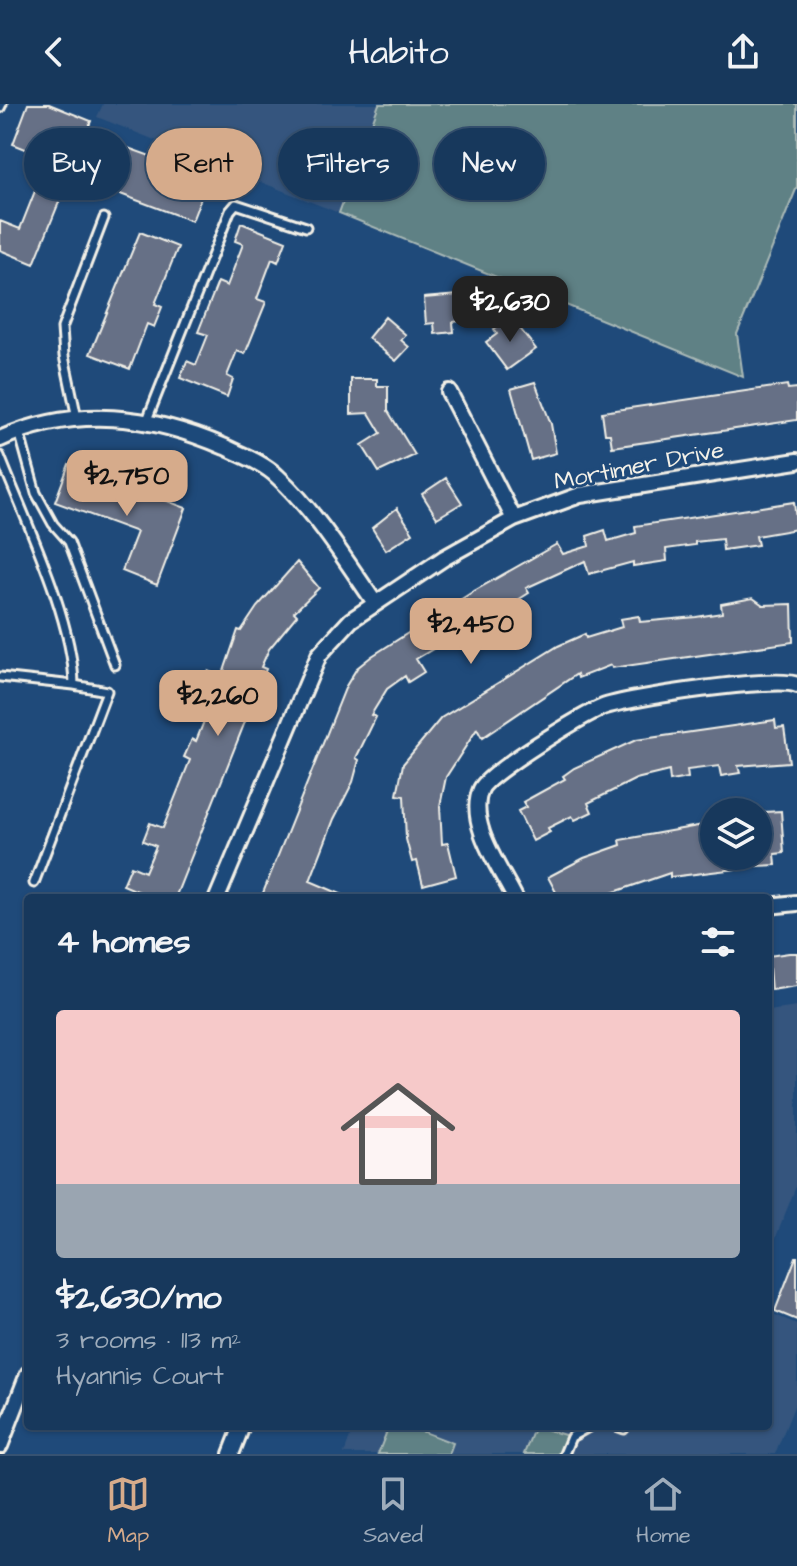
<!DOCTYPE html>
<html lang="en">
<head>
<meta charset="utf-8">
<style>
  body { margin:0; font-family:"Architects Daughter",sans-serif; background:#203f62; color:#f1f3f6; height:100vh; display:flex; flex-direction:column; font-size:30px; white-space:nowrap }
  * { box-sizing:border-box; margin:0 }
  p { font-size:26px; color:#9eacbb }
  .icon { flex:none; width:44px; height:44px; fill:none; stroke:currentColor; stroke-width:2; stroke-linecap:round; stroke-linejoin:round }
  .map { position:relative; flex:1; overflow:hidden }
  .side { position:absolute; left:24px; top:790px; width:748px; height:536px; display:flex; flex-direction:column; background:#17385c; border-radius:8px; box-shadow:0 2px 6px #0004,0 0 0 2px #365272 }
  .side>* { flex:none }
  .hud { position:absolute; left:24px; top:24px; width:750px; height:72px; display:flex; gap:16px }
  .controls { position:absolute; left:700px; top:694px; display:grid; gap:16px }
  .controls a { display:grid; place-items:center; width:72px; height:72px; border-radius:50%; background:#17385c; box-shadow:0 2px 6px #0004,0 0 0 2px #365272; font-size:40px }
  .price { position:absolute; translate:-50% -68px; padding:0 18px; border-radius:16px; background:#d6ab8b; color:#111; font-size:26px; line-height:52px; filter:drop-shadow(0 2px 4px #0008) }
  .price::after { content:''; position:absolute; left:50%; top:48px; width:24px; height:18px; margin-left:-12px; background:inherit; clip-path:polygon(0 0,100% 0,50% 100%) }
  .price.active { background:#222; color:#fff }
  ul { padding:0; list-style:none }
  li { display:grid; align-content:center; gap:16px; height:424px; padding:0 32px }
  li span { display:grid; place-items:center; height:248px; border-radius:8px; color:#555 }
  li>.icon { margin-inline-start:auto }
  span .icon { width:144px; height:144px; fill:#fffc; stroke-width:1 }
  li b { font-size:34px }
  h2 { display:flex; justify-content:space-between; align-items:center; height:96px; padding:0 32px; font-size:34px }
  .pill { padding:0 28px; border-radius:36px; background:#17385c; box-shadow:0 2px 6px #0004,0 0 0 2px #365272; font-size:28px; line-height:72px }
  .pill.active { background:#d6ab8b; color:#111 }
  header { display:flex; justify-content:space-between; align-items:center; height:104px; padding:0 32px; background:#17385c; font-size:36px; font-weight:600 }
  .menu { display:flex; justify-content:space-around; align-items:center; height:112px; border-top:2px solid #365272; background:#17385c; font-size:22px; color:#9eacbb }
  .menu a { display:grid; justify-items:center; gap:4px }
  .menu .active { color:#d6ab8b }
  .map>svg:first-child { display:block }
  .built { fill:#34557e }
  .green { fill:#5f8185; stroke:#aab9b6; stroke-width:2 }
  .building { fill:#667086; stroke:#f4f1e8; stroke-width:2 }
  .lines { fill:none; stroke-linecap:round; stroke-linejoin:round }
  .lane-casing { stroke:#f4f1e8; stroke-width:13 }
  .street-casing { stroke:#f4f1e8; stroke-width:20 }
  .lane { stroke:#1f4a7a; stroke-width:7 }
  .street { stroke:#1f4a7a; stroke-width:14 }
  .labels { text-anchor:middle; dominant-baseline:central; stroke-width:6; stroke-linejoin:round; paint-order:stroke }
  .street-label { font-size:24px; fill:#f4f1e8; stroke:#1f4a7a }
</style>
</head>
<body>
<header><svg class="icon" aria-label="back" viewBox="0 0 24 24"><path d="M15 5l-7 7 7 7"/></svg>Habito<svg class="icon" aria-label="share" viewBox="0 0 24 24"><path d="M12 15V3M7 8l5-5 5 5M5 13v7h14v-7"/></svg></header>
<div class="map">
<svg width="797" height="1350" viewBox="0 0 797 1350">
  <rect width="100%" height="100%" fill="#1f4a7a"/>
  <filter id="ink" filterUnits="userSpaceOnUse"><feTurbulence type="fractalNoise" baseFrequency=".0125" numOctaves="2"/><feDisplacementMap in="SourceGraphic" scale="16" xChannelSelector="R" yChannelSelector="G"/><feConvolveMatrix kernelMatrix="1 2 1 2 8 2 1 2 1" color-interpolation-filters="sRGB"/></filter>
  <g filter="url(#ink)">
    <path class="built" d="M103,0h276l-40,109 -242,-96z
      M797,903v177l-29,73v-246z
      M768,1208l29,12v75l-22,55h-431l10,-28h414z"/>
    <path class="green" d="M379,0h418v83l-60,147 6,43 -404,-164z
      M389,1322h19l45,17 -4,11h-71z
      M535,1322l33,10 -7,18h-37z"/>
    <path class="building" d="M28,0h21l42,17 -5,12 123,44 -17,44 -122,-46 -36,89 -34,-14v-29l20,8 28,-71 -35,-14z
      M241,119l45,18 -8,21 -6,-3 -15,40 9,3 -21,52 -8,-3 -10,25 6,3 -6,18 -47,-19 7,-17 9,4 12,-30 -10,-3 20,-50 9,4 16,-42 -8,-3z
      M140,128l38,15 -23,57 7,3 -8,20 -7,-3 -17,45 -40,-15z
      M458,191l2,26 -7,1 1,10 -19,2 -1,-11 -8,1 -2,-26z
      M385,213l21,18 -5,5 8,7 -13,14 -28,-23z
      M511,213l25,32 -29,21 -21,-28 11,-8 -3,-5z
      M351,275h26v7h11v25l27,44 -36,17 -17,-27 19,-12 -12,-20 -18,1z
      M535,278l16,42 5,29 -25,7 -20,-71z
      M787,281l1,4 9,-1v32l-185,27 -2,-13h-5l-3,-22z
      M69,360l117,44 -29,77 -35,-14 15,-39 -82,-30z
      M446,374l16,25 -25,15 -15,-24z
      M794,398l3,27 -41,7 2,9 -35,5 -1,-11 -27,3v3l-29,4 1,12 -34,5v-4l-44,12 -4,-13 -59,27 3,5 -24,15 -3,-5 -25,16 2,3 -63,37 8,13 -16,10 -3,-6 -18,13 -16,26 5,2 -20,41 3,2 -6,22 -19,37 -24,62 40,17h-89l85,-212 11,-18 15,-12 102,-65 83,-47 6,10 26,-8 -2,-10 18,-6 3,11 28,-8 -1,-7z
      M397,404l16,25 -27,17 -14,-22z
      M297,458l22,26 -25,24 3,3 -28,34 -8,18 5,2 -91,229h-21l-31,-13 8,-19 14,6 11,-26 -13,-5 7,-18 13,5 27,-68 -6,-3 8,-18 4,2 19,-47 -14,-6 7,-17 14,6 16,-47 3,1 16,-24z
      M753,494l10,7 29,-1 1,38 -181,26 -1,-3 -33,13 -1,-4 -95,64 -5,-9 -31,48 -6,29 2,38 6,-1 8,33 -33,9 -6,-24 -5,1 -6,-23 -2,-43 -7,-1 6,-31 38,-46 117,-72 27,-12 1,4 36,-11 -2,-8 19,-3 1,6 56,-5 26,-4 -1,-9z
      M775,616l1,8 8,-1 5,35 -51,4 2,7 -19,3 -2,-10 -32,4 1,8 -18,3 -1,-10 -33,8 -48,24 4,9 -17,8 -3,-4 -24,12 2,4 -17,9 -15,-30 8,-4 -3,-5 42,-23 -2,-3 11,-8 62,-28z
      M781,707l3,42 -9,1 1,11 -18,1v-38l7,-8v-8z
      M709,720l4,32h30l2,12 -75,9v-4l-73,25h-38l-11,-21 36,-19 37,-13 -1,-5z
      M789,849h8v33l-26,4 -3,-34z
      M796,1153h1v63l-22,-9z"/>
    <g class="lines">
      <g class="lane-casing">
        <path id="lane" d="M0,4l2,-4
          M77,314l-13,-62 -2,-28 42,-110
          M147,316l83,-209 6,-7 70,23
          M19,327l17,62 17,31 16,18 46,123
          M0,352c25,64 73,162 74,229l33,6 -73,192
          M0,573l74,8
          M616,1322l8,3
          M564,1350l7,-17 19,-11"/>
      </g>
      <g class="street-casing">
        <path id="street" d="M449,288l65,127
          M0,335c76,-34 151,-24 225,8 17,8 39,16 53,30 37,34 68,84 97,126
          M217,794l102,-243 32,-35 93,-62 70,-39 66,-24 217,-34
          M515,794c-14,-29 -49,-75 -34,-109 7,-16 102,-74 122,-82 23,-9 177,-32 194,-22
          M768,802l29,-3
          M0,1342l28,-72
          M231,1350l11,-28"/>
      </g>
      <use href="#lane" class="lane"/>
      <use href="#street" class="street"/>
    </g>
  </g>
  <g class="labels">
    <g class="street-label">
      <text transform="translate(639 362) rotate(-11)">Mortimer Drive</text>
    </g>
  </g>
</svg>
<div class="controls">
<a><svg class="icon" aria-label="layers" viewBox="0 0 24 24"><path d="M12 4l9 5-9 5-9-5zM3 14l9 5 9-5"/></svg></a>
</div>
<b class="price active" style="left:510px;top:240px">$2,630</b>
<b class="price" style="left:127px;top:414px">$2,750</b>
<b class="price" style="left:471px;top:562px">$2,450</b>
<b class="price" style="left:218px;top:634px">$2,260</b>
<div class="hud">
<a class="pill">Buy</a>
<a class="pill active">Rent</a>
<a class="pill">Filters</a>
<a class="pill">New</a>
</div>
<section class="side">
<h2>4 homes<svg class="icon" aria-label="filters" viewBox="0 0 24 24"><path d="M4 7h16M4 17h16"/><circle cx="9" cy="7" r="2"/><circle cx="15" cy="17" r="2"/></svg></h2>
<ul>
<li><span style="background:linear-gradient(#f6c9c9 70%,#9aa5b1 0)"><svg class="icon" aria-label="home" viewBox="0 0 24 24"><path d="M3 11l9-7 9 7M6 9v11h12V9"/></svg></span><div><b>$2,630/mo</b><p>3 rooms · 113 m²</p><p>Hyannis Court</p></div></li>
</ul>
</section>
</div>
<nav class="menu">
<a class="active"><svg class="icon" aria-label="map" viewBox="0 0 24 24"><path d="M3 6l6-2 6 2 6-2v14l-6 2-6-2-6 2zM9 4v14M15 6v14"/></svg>Map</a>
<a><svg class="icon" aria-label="saved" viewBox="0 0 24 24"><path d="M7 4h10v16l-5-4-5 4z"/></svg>Saved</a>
<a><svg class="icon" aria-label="home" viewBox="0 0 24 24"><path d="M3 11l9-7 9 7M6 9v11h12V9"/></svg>Home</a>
</nav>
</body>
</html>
